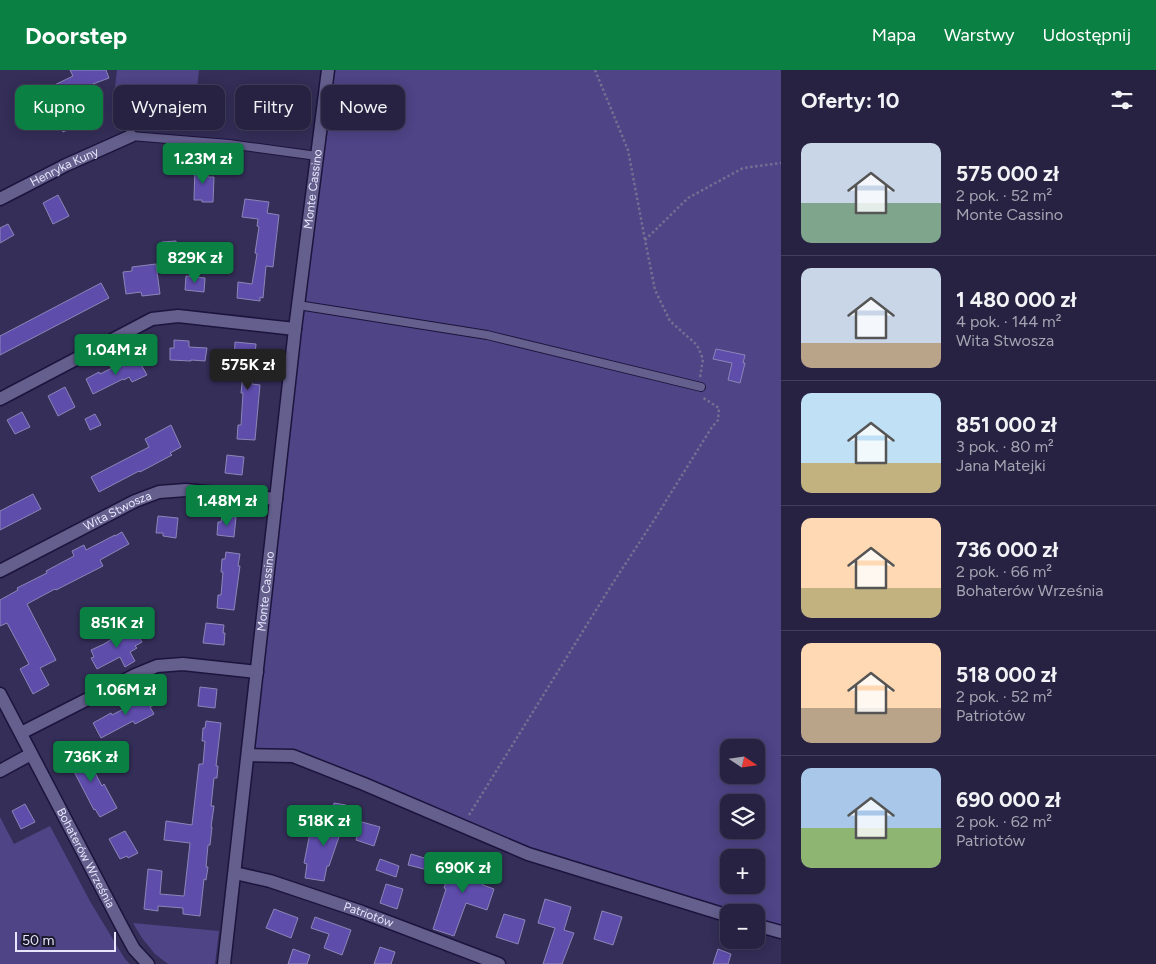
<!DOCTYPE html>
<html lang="pl">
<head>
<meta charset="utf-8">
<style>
  body { margin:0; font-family:Figtree,sans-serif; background:#2f2a49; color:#f1f3f6; height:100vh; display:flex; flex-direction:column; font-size:19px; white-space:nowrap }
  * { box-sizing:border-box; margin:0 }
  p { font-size:16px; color:#a4a4b2 }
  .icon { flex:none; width:28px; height:28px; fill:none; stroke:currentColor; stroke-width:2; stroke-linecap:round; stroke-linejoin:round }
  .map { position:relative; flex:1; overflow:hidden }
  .drawer { display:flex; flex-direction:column; background:#272242; width:375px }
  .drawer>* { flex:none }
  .hud { position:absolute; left:15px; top:15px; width:475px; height:45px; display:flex; gap:10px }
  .needle { width:32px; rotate:103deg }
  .tools { position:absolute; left:720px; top:669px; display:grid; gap:10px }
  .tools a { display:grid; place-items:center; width:45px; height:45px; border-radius:10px; background:#272242; box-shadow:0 2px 12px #0003,0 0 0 1px #433f5b; font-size:25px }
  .scale { position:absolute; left:15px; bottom:12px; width:101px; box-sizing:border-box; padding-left:5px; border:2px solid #e7e6fc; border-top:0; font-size:14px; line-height:18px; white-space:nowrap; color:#e7e6fc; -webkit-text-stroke:4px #1c1a2d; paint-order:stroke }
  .price { position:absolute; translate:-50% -42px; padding:0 11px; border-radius:5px; background:#0b8043; color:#fff; font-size:16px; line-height:32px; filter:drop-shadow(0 1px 2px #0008) }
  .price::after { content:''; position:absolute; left:50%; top:30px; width:15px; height:11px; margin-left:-8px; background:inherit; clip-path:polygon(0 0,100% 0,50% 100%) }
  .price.on { background:#222; color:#fff }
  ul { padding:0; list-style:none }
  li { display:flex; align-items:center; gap:15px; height:125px; padding:0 20px }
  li+li { border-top:1px solid #433f5b }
  li span { display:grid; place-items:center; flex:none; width:140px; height:100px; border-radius:10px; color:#555 }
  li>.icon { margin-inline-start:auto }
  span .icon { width:60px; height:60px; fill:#fffc; stroke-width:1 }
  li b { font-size:21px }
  h2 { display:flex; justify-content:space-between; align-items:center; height:60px; padding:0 20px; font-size:21px }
  .chip { padding:0 18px; border-radius:10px; background:#272242; box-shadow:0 2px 12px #0003,0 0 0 1px #433f5b; font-size:18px; line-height:45px }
  .chip.on { background:#0b8043; color:#fff }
  header { display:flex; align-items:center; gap:30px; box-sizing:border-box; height:70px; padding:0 25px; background:#0b8043; color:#fff }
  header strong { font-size:24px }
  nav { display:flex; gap:28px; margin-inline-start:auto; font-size:18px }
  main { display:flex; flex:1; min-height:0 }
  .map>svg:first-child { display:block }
  .green { fill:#4e4486; fill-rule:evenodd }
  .building { fill:#5f4dac; stroke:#8b86b7 }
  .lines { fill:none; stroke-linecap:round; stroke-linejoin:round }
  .service-casing { stroke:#1c143c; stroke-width:10 }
  .minor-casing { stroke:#1c143c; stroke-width:15 }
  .path { stroke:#746f92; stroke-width:2.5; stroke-dasharray:2.5 2.5; stroke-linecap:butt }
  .service { stroke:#645f8d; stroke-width:8 }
  .minor { stroke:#645f8d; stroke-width:12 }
  .labels { text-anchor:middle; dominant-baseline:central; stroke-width:4; stroke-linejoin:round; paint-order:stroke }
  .street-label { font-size:12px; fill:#e7e6fc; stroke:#1c1a2d }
</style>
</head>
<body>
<header>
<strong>Doorstep</strong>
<nav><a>Mapa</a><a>Warstwy</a><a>Udostępnij</a></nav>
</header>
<main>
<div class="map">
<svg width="781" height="894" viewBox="0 0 781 894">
  <rect width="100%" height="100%" fill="#342e58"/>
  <path class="green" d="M117,0h82l-5,50 -82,-6z
    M328,0h453v862l-25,-7v-13h-27l-201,-58 -235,-98 -45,-1zM729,678h27v27h-27zM729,732h27v28h-27zM729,788h27v27h-27z
    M0,747l14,27 36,-18 41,77 34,56 5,5h-130z
    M133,853l86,8 -4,33h-47l-13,-10 -13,-16z"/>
  <path class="building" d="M70,0h36l3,8 -16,6 5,12 -30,12 9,17 -14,7 -8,-16 -6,3 -13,-25 37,-18z
    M195,95l13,1v11h6l-1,25h-11v-2h-8z
    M58,125l11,21 -16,8 -10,-21z
    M245,129l24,3 -2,11 12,2 -6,52 -7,-1 -3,32 -3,-1v4l-23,-3 1,-16 14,2 5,-30 -2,-1 4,-26 -2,-1 1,-7 -16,-2z
    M8,154l6,11 -14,8v-15z
    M176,171l3,20 -15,1 -2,-20z
    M156,194l4,30 -18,2 -1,-4 -15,2 -3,-22 9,-1v-4z
    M186,206l19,2 -1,14 -19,-2z
    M101,213l8,15 -109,57v-19z
    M174,270l15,1v6l18,1 -2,13 -14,-1v1l-21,-1v-12h4z
    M235,272l21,2 -4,40 8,1 -5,55 -18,-1 1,-14h3l2,-32h-2l3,-28 -10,-1z
    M716,279l29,6 -2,8h2l-5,20 -12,-3 4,-17 -19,-4z
    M138,289l9,16 -15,7 -3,-5 -5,3 -1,-1 -30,15 -7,-15 13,-7 1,2 22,-11 2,3z
    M65,317l10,20 -17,9 -10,-20z
    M22,342l8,15 -15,7 -8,-14z
    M95,344l6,11 -11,5 -5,-11z
    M171,355l10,22 -11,6 2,2 -32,17 -1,-1 -40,21 -8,-15 58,-30 -4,-8z
    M227,385l17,2 -2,18 -17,-2z
    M33,424l8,15 -41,21v-19z
    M158,446l20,2 -2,20 -13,-2v-3h-7z
    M222,446l14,1 -2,20 -17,-2 1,-13h3z
    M122,462l7,12 -29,16 3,6 -47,24 -1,-1 -28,15 29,56 -16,8 9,17 -16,9 -13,-25 9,-5 -22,-41 -7,3v-26l18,-10 -1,-2 30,-15 -1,-2 28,-15 -2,-5 12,-6 2,5 29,-15v1z
    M226,482l14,2 -2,12h2l-6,44 -17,-2 1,-13h3l2,-23h-2l1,-13h3z
    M206,553l18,2 -1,8h2l-1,12 -21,-2z
    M132,556l10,16 -7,4 2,2 -7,4 5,9 -10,6 -5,-10 -23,12 -6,-11 3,-1 -3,-7 13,-6z
    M200,617l17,2 -2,19 -17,-2z
    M150,622l6,12 -6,3 4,7 -19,10 -2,-3 -32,17 -8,-15 18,-10 1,2 21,-11v-2z
    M206,651l15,2 -5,43h2l-1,12h-3l-3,28h3l-3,21h1l-2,18h-2l-2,22h2l-2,13 -2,-1 -4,37 -17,-2v-6l-25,-2v5l-14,-2 4,-40 14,2 -2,23 24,2 6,-53 -26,-3 2,-19 26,4 7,-61h4l2,-23h-3l1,-13h2z
    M82,678l20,38 2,-2 13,24 -17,9 -5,-8 -1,1 -28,-54z
    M334,733l12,2 -5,26 -12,35h-2l-3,15 -19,-3 2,-14 -3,-1 6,-30 18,6z
    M25,734l10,18 -14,7 -9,-18z
    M362,752l18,5 -6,19 -18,-6z
    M125,761l13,22 -10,5 -1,-2 -7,3 -11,-20z
    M477,783l13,3 -7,29 11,4 -7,21 -21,-7 -12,33 -21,-7 13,-40 -2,-1 8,-24 12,4 1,-4 9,3z
    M411,784l20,6 -3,10 -20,-5z
    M380,789l19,7 -3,11 -20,-7z
    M386,814l17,5 -6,20 -17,-6z
    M545,829l26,8 -7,23 10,3 -12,31h-19l12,-36 -17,-5z
    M274,839l24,9 -7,20 -25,-10z
    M602,841l20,6 -9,28 -19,-6z
    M504,844l21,6 -7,24 -22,-7z
    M315,847l36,13 -9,25 -18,-7 5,-14 -18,-6z
    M380,877l15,5 -4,12h-17z
    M293,879l17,6 -3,9h-19z
    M718,879l13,5 -3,10h-15z"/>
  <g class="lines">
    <g class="service-casing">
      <path id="service" d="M131,66l98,8 88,12
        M298,235l189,30 214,52"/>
    </g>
    <g class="minor-casing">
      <g id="minor">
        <path id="s1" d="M0,129l66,-34 65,-29"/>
        <path d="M0,329l152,-80 26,-3 117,13"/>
        <path id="s2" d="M0,501l135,-70 24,-9 27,-2 90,9"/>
        <path id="s3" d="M0,624l122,233 12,22 14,15"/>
        <path d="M21,663l114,-58 22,-9 26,-2 74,8"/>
        <path d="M248,685l45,1 71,28 164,70 201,62"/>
        <path d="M0,701l31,-17"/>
        <path id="s4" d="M235,803l35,8 92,31 137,52"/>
        <path d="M756,855l25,7"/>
        <path id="s5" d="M224,894l71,-635 33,-259"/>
      </g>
    </g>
    <path class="path" d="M595,0l33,80 17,90
      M700,307l3,-18 -6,-14 -27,-24 -15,-31 -10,-50 43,-42 55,-30 38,-5
      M469,745l140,-226 47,-72 56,-90 6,-7 1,-12 -17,-11"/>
    <use href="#service" class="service"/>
    <use href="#minor" class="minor"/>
  </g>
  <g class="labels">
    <g class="street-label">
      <text stroke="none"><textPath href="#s1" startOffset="72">Henryka Kuny</textPath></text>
      <text stroke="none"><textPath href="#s5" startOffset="780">Monte Cassino</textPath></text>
      <text stroke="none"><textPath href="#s2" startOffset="132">Wita Stwosza</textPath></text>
      <text stroke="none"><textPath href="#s5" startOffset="375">Monte Cassino</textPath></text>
      <text stroke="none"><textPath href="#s3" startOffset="185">Bohaterów Września</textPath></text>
      <text stroke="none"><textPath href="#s4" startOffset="140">Patriotów</textPath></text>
    </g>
  </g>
</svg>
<div class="tools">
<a><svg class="needle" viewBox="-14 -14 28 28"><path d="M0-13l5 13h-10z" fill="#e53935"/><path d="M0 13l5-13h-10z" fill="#a4a4b2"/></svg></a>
<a><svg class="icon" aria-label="layers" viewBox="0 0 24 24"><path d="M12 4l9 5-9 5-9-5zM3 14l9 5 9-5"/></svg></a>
<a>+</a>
<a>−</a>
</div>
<div class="scale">50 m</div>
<b class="price" style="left:203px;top:115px">1.23M zł</b>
<b class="price" style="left:195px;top:214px">829K zł</b>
<b class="price" style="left:116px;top:306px">1.04M zł</b>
<b class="price on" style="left:248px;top:321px">575K zł</b>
<b class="price" style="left:227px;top:457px">1.48M zł</b>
<b class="price" style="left:117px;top:579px">851K zł</b>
<b class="price" style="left:126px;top:646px">1.06M zł</b>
<b class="price" style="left:91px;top:713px">736K zł</b>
<b class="price" style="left:324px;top:777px">518K zł</b>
<b class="price" style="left:463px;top:824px">690K zł</b>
<div class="hud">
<a class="chip on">Kupno</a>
<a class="chip">Wynajem</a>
<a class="chip">Filtry</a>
<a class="chip">Nowe</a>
</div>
</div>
<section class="drawer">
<h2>Oferty: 10<svg class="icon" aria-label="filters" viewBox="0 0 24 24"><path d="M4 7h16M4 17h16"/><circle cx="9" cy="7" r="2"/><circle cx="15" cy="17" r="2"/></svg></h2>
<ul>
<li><span style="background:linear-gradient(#c9d6e8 60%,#7fa58c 0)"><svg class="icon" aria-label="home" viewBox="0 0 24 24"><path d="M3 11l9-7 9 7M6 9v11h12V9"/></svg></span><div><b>575 000 zł</b><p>2 pok. · 52 m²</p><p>Monte Cassino</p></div></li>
<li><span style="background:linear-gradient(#c9d6e8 75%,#b9a48a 0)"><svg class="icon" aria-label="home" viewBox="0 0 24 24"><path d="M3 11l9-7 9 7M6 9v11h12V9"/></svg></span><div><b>1 480 000 zł</b><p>4 pok. · 144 m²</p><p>Wita Stwosza</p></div></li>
<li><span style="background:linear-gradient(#bfe0f5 70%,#c2b280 0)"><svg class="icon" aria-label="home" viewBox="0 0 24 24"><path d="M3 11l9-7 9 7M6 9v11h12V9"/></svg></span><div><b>851 000 zł</b><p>3 pok. · 80 m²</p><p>Jana Matejki</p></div></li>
<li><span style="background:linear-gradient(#ffd9b3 70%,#c2b280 0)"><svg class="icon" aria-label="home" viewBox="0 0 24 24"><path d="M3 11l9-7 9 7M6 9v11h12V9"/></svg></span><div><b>736 000 zł</b><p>2 pok. · 66 m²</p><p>Bohaterów Września</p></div></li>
<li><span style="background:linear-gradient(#ffd9b3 65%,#b9a48a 0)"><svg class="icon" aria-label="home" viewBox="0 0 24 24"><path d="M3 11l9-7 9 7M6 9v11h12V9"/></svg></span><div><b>518 000 zł</b><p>2 pok. · 52 m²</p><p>Patriotów</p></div></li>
<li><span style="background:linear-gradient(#a9c7e8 60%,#8fb573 0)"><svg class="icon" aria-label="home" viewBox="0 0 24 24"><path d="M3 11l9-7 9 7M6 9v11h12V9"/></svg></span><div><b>690 000 zł</b><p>2 pok. · 62 m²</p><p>Patriotów</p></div></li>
</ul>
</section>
</main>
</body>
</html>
